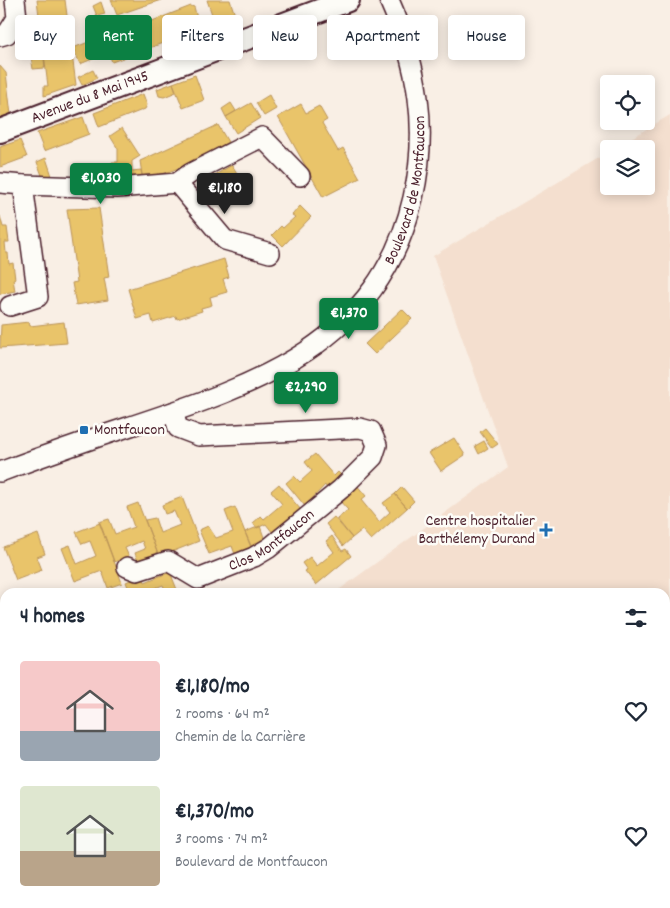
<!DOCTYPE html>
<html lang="en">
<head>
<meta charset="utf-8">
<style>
  body { margin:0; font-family:Dekko,sans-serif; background:#f6f6f7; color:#1f2937; height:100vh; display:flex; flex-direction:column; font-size:19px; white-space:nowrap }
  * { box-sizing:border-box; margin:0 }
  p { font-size:16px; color:#747a83 }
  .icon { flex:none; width:28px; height:28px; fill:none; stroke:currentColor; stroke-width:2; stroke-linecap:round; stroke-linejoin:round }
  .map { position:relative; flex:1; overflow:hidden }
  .drawer { position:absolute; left:0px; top:588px; width:670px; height:321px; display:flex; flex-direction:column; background:#fff; border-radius:15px 15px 0 0; box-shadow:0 2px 12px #0003 }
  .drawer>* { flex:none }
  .guide { position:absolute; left:15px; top:15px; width:640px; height:45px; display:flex; gap:10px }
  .fabs { position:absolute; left:600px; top:75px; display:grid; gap:10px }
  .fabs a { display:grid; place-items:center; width:55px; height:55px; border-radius:5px; background:#fff; box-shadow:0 2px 12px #0003; font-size:25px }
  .price { position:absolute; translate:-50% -42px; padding:0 11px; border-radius:5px; background:#0b8043; color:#fff; font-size:16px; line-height:32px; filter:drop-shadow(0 1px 2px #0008) }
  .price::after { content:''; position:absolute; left:50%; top:30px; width:15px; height:11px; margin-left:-8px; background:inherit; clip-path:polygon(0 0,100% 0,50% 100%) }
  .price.active { background:#222; color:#fff }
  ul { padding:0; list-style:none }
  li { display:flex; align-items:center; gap:15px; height:125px; padding:0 20px }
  li span { display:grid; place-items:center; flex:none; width:140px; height:100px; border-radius:5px; color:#555 }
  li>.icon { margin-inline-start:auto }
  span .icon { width:60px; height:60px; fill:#fffc; stroke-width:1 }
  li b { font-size:21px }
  h2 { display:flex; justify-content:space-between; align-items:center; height:60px; padding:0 20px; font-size:21px }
  .chip { padding:0 18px; border-radius:5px; background:#fff; box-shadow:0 2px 12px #0003; font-size:18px; line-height:45px }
  .chip.active { background:#0b8043; color:#fff }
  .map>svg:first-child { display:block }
  .built { fill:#f4dfcf }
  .homes { fill:#e9c46a; stroke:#b99257 }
  .health { fill:#f28482; stroke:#c06668 }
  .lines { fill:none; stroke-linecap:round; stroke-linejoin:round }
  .minor-casing { stroke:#4a1f2b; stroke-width:22 }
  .major-casing { stroke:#4a1f2b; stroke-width:26 }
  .minor { stroke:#fdfcf7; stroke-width:19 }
  .major { stroke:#fdfcf7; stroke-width:22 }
  .poi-dot { fill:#1f6fb2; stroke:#fdfcf7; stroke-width:2 }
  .labels { text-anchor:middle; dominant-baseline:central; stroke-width:5; stroke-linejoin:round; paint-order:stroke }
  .street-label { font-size:16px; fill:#4a1f2b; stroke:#fdfcf7 }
  .poi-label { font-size:16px; fill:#4a1f2b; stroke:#fdfcf7; text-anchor:start }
</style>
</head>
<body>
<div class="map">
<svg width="670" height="908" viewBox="0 0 670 908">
  <rect width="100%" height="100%" fill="#f9efe5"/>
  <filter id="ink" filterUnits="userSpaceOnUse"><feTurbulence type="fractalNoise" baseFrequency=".02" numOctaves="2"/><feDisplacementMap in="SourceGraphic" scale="10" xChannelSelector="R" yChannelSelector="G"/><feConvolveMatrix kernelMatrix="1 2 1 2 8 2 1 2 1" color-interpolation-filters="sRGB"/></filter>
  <g filter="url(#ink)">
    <path class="built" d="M670,115v793h-670v-54l5,-4v54h660v-312h-329l172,-125 -75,-211 176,-104v34h37v-37h-33z"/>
    <path class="homes" d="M37,0h28l11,85 -32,11v-10h4z
      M111,0h50l-44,15z
      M207,0h23l7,21 -20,8z
      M101,2l4,12 -8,2 -4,-10z
      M191,6l3,1 6,22 -88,33 -7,-18 13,-5 2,5 13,-5 -4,-9z
      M94,40l6,16 -20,8 -7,-16z
      M43,48l2,20 -12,1 -3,-19z
      M0,66l6,7 5,42 -11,4z
      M93,70l4,8 -15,7 -4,-8z
      M195,75l9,25 -21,8 -10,-25z
      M173,83l3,9 -12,5 -5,-1 -2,-7z
      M143,94l4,11 -2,4 -46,18 -5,-14z
      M269,95l7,14 -12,7 -8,-13z
      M231,103l5,8 -10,6 -4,-8z
      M251,103l9,15 -24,15 -10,-16z
      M301,104l5,9 13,-7 8,14 -5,3 16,28 5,-3 17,30 -37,19 -45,-80z
      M83,117l6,17 -45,17 -7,-18z
      M218,125l10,17 -41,23 -44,16 -3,-20z
      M122,128l18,28 -8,5v10l9,-1 2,11 -32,-1 1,-18h6v-13l-8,-13z
      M20,140l7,17 -27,10v-20z
      M46,158l7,21 -10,-1 -6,-16z
      M232,165l8,13 -34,21 -8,-14z
      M300,206l11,11 -28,29 -11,-11 9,-9 2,2 12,-11 -3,-2z
      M99,208l10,69 -5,1 4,22 -32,5 -4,-22 5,-1 -10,-73z
      M0,216l3,11h4l2,15h-4l1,11h2l1,11 4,-1 2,16h-2l2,12 -15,3z
      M224,259l5,18 -6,2 4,13 -17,5 2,8 -11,3 1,3 -25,8 -1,-3 -23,7 -2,-8 -14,4 -9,-30z
      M402,309l10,10 -37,35 -10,-10z
      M29,322l1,4 34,-4 3,21 -67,5 1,-23z
      M485,428l13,16 -6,4 -12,-16z
      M454,438l11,17 -24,16 -12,-18z
      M484,441l4,7 -9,6 -4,-8z
      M315,454l19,22 4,-4 5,5 -15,13 -3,-5 -20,21 -19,-23 8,-7 6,6 12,-11 -7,-9z
      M355,483l11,13 -5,4 18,22 11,-10 -7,-9 12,-9 12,14 -36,32 -9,-10 -10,8 -15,-19 11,-9 -10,-11z
      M279,484l22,26 -28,23 -7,-9 -9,4 -4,-5 8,-7 3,3 18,-15 -11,-13z
      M402,487l12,14 -7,7 -12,-14z
      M182,497l17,44 -40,16 -14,-37 10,-2 5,15 20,-8 -6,-14 -9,3 -3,-9z
      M138,503l21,54 -20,7 -4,-11 10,-4 -3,-8 -17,7 4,9 -15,5 -15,-40 10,-3 6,15 19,-7 -7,-20z
      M235,507l17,43 -16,7 -4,-11 -23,8 -10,-24 9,-4 8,12 17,-6 -8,-21z
      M334,517l18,21 -9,8 -17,-22z
      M100,523l22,60 -14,5 -6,-17 -27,10 -13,-33 8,-3 7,19 19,-8 -6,-15 -8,3 -6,-12z
      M260,526l6,17 -14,5 -7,-16z
      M38,534l7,20 -8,3 5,13 -26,10 -13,-33z
      M332,536l10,15 4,-2 5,7 -35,29 -11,-14 2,-1 -5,-7 8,-6 7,9 17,-14 -8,-11z
      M170,572l8,20h-12l-3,-7 -18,7h-15l-4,-10 16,-7 3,7z
      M5,680v23l-5,-7v-12z
      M0,696l5,7v14l-5,3z"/>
    <path class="health" d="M517,904h39l-1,4h-40z"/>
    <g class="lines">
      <g class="minor-casing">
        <g id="minor">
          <path d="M0,36l7,-2 10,-16 -2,-18"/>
          <path d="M0,183l23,2 15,112 -28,9"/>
          <path d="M177,183l48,57 45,13"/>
          <path d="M23,185l94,3 60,-5 14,-10 71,-36 38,39"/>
          <path id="s1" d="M0,472c43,-16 85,-31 128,-45 127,-42 251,-82 285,-229 16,-70 5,-133 -24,-198"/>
          <path id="s2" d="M127,567l10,4 31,-10 30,18 56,-22 15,-9 72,-59 32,-32 4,-12 -6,-14 -11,-3 -161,8 -21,-8 -5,-16"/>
          <path d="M665,744l5,-1"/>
          <path d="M0,777l5,-5"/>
          <path d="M665,794l5,-10"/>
          <path d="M0,806h1"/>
          <path d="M244,908l4,-4"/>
          <path d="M637,908l1,-4"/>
        </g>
      </g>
      <g class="major-casing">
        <g id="major">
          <path id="s3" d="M0,131l348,-131"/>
        </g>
      </g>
      <use href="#minor" class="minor"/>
      <use href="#major" class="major"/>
    </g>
  </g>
  <g class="poi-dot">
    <rect x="79" y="425" width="10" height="10" rx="2.5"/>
    <path d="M543.5 522.5h5v5h5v5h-5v5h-5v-5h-5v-5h5z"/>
  </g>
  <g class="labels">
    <g class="street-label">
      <text stroke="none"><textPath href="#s3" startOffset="96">Avenue du 8 Mai 1945</textPath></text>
      <text stroke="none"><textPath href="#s1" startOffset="528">Boulevard de Montfaucon</textPath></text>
      <text stroke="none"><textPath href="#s2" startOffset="162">Clos Montfaucon</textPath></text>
    </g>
    <g class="poi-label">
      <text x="94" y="430">Montfaucon</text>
      <text x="535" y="521" text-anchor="end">Centre hospitalier<tspan x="535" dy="18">Barthélemy Durand</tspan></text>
    </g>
  </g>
</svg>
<div class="fabs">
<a><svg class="icon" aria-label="locate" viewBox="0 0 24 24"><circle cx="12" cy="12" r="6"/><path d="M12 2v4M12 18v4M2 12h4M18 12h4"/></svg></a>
<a><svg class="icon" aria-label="layers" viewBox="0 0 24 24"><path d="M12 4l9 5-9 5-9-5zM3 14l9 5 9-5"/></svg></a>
</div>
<b class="price" style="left:101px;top:205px">€1,030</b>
<b class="price active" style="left:225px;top:215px">€1,180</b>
<b class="price" style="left:349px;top:340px">€1,370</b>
<b class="price" style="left:306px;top:414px">€2,290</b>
<div class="guide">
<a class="chip">Buy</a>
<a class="chip active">Rent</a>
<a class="chip">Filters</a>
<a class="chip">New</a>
<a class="chip">Apartment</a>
<a class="chip">House</a>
</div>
<section class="drawer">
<h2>4 homes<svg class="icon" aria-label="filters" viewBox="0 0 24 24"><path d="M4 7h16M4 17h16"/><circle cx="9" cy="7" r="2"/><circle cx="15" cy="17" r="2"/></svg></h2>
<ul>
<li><span style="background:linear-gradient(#f6c9c9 70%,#9aa5b1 0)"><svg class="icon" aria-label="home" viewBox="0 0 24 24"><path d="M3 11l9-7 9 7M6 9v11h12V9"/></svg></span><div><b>€1,180/mo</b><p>2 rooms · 64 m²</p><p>Chemin de la Carrière</p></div><svg class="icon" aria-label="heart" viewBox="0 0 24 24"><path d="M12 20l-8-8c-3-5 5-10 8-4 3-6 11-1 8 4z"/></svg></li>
<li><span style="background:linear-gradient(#dfe7d0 65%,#b9a48a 0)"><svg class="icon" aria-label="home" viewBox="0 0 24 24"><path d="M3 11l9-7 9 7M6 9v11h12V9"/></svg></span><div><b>€1,370/mo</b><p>3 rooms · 74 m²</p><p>Boulevard de Montfaucon</p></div><svg class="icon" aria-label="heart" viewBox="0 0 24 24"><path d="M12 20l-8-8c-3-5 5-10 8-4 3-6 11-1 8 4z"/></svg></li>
</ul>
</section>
</div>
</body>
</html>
